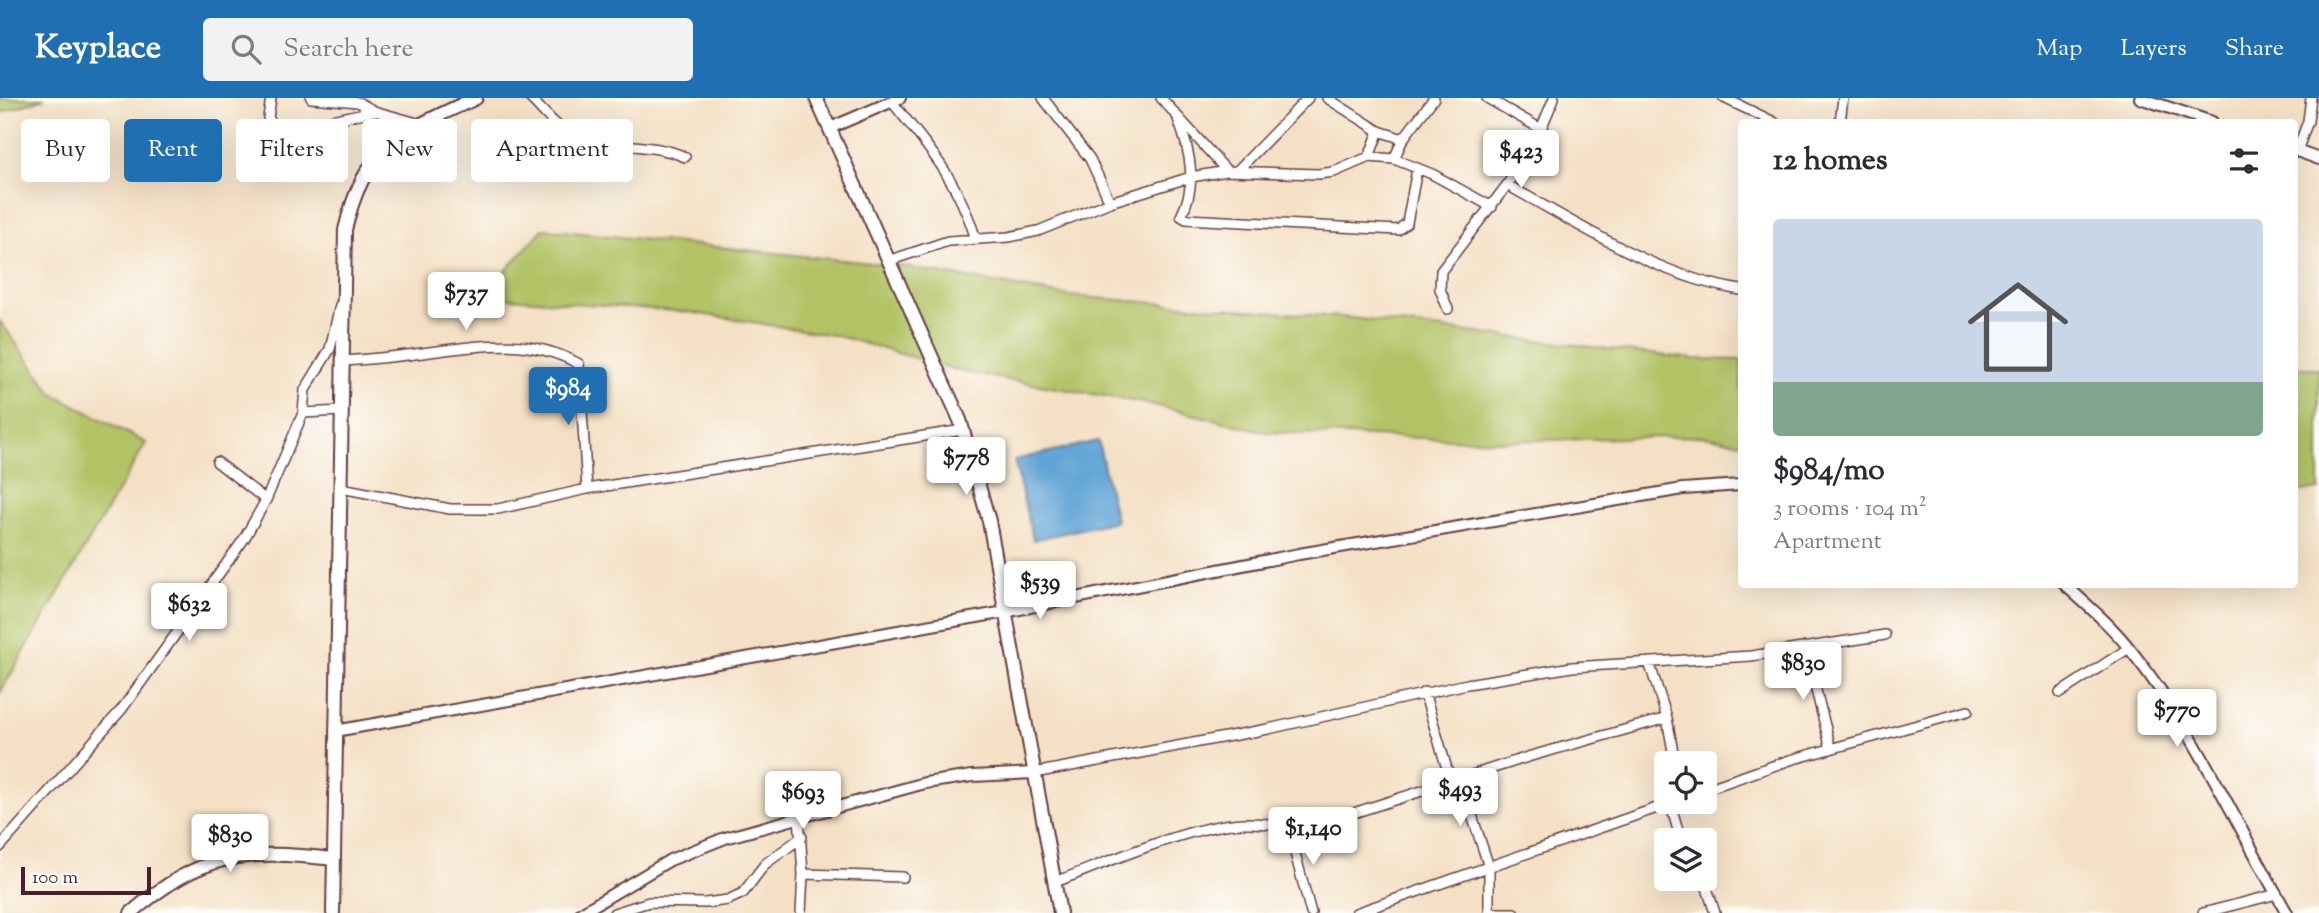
<!DOCTYPE html>
<html lang="en">
<head>
<meta charset="utf-8">
<style>
  body { margin:0; font-family:"Sorts Mill Goudy",serif; background:#f2f2f3; color:#2b2b33; height:100vh; display:flex; flex-direction:column; font-size:26px; white-space:nowrap }
  * { box-sizing:border-box; margin:0 }
  p { font-size:23px; color:#7c7c81 }
  .icon { flex:none; width:38px; height:38px; fill:none; stroke:currentColor; stroke-width:2; stroke-linecap:round; stroke-linejoin:round }
  .map { position:relative; flex:1; overflow:hidden }
  .side { position:absolute; left:1738px; top:21px; width:560px; height:469px; display:flex; flex-direction:column; background:#fff; border-radius:7px; box-shadow:0 7px 28px #0002 }
  .side>* { flex:none }
  .guide { position:absolute; left:21px; top:21px; width:665px; height:63px; display:flex; gap:14px }
  .fabs { position:absolute; left:1654px; top:653px; display:grid; gap:14px }
  .fabs a { display:grid; place-items:center; width:63px; height:63px; border-radius:7px; background:#fff; box-shadow:0 7px 28px #0002; font-size:35px }
  .scale { position:absolute; left:21px; bottom:18px; width:130px; box-sizing:border-box; padding-left:7px; border:4px solid #4a1f2b; border-top:0; font-size:19px; line-height:24px; white-space:nowrap; color:#4a1f2b; -webkit-text-stroke:5px #fdfcf7; paint-order:stroke }
  .price { position:absolute; translate:-50% -60px; padding:0 16px; border-radius:7px; background:#fff; color:#222; font-size:23px; line-height:46px; filter:drop-shadow(0 2px 4px #0008) }
  .price::after { content:''; position:absolute; left:50%; top:42px; width:21px; height:16px; margin-left:-10px; background:inherit; clip-path:polygon(0 0,100% 0,50% 100%) }
  .price.selected { background:#1f6fb2; color:#fff }
  ul { padding:0; list-style:none }
  li { display:grid; align-content:center; gap:14px; height:371px; padding:0 35px }
  li+li { border-top:2px solid #e1e1e2 }
  li span { display:grid; place-items:center; height:217px; border-radius:7px; color:#555 }
  li>.icon { margin-inline-start:auto }
  span .icon { width:126px; height:126px; fill:#fffc; stroke-width:1 }
  li b { font-size:30px }
  h2 { display:flex; justify-content:space-between; align-items:center; height:84px; padding:0 35px; font-size:30px }
  .chip { padding:0 24px; border-radius:7px; background:#fff; box-shadow:0 7px 28px #0002; font-size:24px; line-height:63px }
  .chip.selected { background:#1f6fb2; color:#fff }
  header { display:flex; align-items:center; gap:42px; box-sizing:border-box; height:98px; padding:0 35px; background:#1f6fb2; color:#fff }
  header strong { font-size:33px }
  nav { display:flex; gap:38px; margin-inline-start:auto; font-size:24px }
  .search { width:490px; height:63px; background:#f2f2f3; display:flex; align-items:center; gap:18px; box-sizing:border-box; padding:0 24px; border-radius:7px; color:#7c7c81; font-size:26px }
  .map>svg:first-child { display:block }
  .green { fill:#b2c366; stroke:#7e7148; stroke-width:2 }
  .water { fill:#62a4d6; stroke:#566280; stroke-width:2 }
  .lines { fill:none; stroke-linecap:round; stroke-linejoin:round }
  .minor-casing { stroke:#643c42; stroke-width:12 }
  .tertiary-casing { stroke:#643c42; stroke-width:14 }
  .secondary-casing { stroke:#643c42; stroke-width:16 }
  .minor { stroke:#fff; stroke-width:9 }
  .tertiary { stroke:#fff; stroke-width:10 }
  .secondary { stroke:#fff; stroke-width:12 }
</style>
</head>
<body>
<header>
<strong>Keyplace</strong>
<div class="search"><svg class="icon" aria-label="search" viewBox="0 0 24 24"><circle cx="10" cy="10" r="6"/><path d="M15 15l6 6"/></svg>Search here</div>
<nav><a>Map</a><a>Layers</a><a>Share</a></nav>
</header>
<div class="map">
<svg width="2319" height="815" viewBox="0 0 2319 815">
  <rect width="100%" height="100%" fill="#fdfcf7"/>
  <filter id="ink" filterUnits="userSpaceOnUse"><feTurbulence type="fractalNoise" baseFrequency=".0143" numOctaves="2"/><feDisplacementMap in="SourceGraphic" scale="14" xChannelSelector="R" yChannelSelector="G"/><feConvolveMatrix kernelMatrix="1 2 1 2 8 2 1 2 1" color-interpolation-filters="sRGB"/></filter>
  <filter id="wash" filterUnits="userSpaceOnUse"><feTurbulence type="fractalNoise" baseFrequency=".00686" numOctaves="4" result="noise"/><feDisplacementMap in="SourceGraphic" scale="28" xChannelSelector="R" yChannelSelector="G"/><feGaussianBlur stdDeviation="1.57" result="paint"/><feColorMatrix in="noise" values="0 0 0 0 0 0 0 0 0 0 0 0 0 0 0 0 0 1.4 0 .05"/><feComposite in="paint" operator="in"/></filter>
  <g filter="url(#wash)">
    <rect width="100%" height="100%" fill="#f4e0c4"/>
    <path class="green" d="M0,0h45l-45,15z
      M543,131l357,37 168,30 283,22 343,41 47,1v83l-37,-7 -200,5 -238,-9 -116,-28 -187,-32 -124,-36 -151,-24 -205,-16z
      M0,223l52,72 94,50 -146,250z
      M2294,270h25v122l-25,1z"/>
    <path class="water" d="M1098,343l18,80 -83,19 -19,-80z"/>
  </g>
  <g filter="url(#ink)">
    <g class="lines">
      <g class="minor-casing">
        <path id="minor" d="M271,0l-3,20 6,8 9,4 91,-19 47,13
          M311,0l47,4 16,9
          M530,0c12,11 23,27 37,34 37,19 80,8 118,25
          M1043,0l47,61 20,43
          M1161,0l66,73
          M1327,0l52,33 24,8
          M1487,0l54,31
          M1724,0l50,24
          M892,4c39,48 65,77 84,137
          M1178,21c12,32 20,65 3,97l5,3 212,11 9,-7 10,-54
          M1840,24l3,-24
          M2297,53l11,-30 3,-23
          M1369,59l10,-26
          M1394,61l9,-20 31,-41
          M1237,73l71,-73
          M1507,87c73,40 151,92 234,105
          M888,163l60,-20 61,-4 29,-6 72,-29 81,-25 36,-6 91,3 16,-2 35,-15 25,2 38,15 60,33
          M1448,211l-8,-20 1,-18 66,-86 34,-56 13,-31
          M344,263c29,-2 58,-5 86,-9 53,-7 100,-15 149,12l8,125
          M303,315l2,-23 25,-41 10,-44
          M217,364l49,38
          M341,390l109,21h48l89,-20 376,-59
          M1805,549l26,102
          M1649,564l18,56 8,45
          M1424,594l27,90
          M2060,595l69,-45
          M1034,675l234,-44 199,-45 105,-17 179,-11 134,-21
          M1460,681l29,88v46
          M1704,692l86,-30 178,-49
          M1670,705l11,37
          M799,718l4,58 -2,39
          M1288,729l23,86
          M0,749l122,-138 122,-170 22,-39 37,-87 39,-2
          M803,776l100,3
          M1701,780l5,7 9,28
          M1055,784c51,-19 136,-57 188,-59 24,-1 46,4 70,3l218,-70 136,-38
          M614,815l35,-11 56,1 23,-3 15,-7 22,-29 37,-27
          M1356,815l318,-111
          M1492,815h22
          M2203,815l74,-19"/>
      </g>
      <g class="tertiary-casing">
        <path id="tertiary" d="M2140,0l72,24
          M830,30l70,-30
          M2294,52l25,9
          M2064,486c23,21 46,40 65,64 65,80 107,176 158,265
          M335,633l670,-119 294,-58 384,-65 58,-4
          M581,815l89,-53 55,-22 200,-55 47,-7 62,-3"/>
      </g>
      <g class="secondary-casing">
        <path id="secondary" d="M816,0l144,322 29,101 71,392
          M131,815c71,-61 113,-64 203,-54
          M333,815l12,-683c20,-86 56,-97 131,-132"/>
      </g>
      <use href="#minor" class="minor"/>
      <use href="#tertiary" class="tertiary"/>
      <use href="#secondary" class="secondary"/>
    </g>
  </g>
</svg>
<div class="fabs">
<a><svg class="icon" aria-label="locate" viewBox="0 0 24 24"><circle cx="12" cy="12" r="6"/><path d="M12 2v4M12 18v4M2 12h4M18 12h4"/></svg></a>
<a><svg class="icon" aria-label="layers" viewBox="0 0 24 24"><path d="M12 4l9 5-9 5-9-5zM3 14l9 5 9-5"/></svg></a>
</div>
<div class="scale">100 m</div>
<b class="price" style="left:1521px;top:92px">$423</b>
<b class="price" style="left:466px;top:234px">$737</b>
<b class="price selected" style="left:568px;top:329px">$984</b>
<b class="price" style="left:966px;top:399px">$778</b>
<b class="price" style="left:1040px;top:523px">$539</b>
<b class="price" style="left:189px;top:545px">$632</b>
<b class="price" style="left:1803px;top:604px">$830</b>
<b class="price" style="left:2177px;top:651px">$770</b>
<b class="price" style="left:1460px;top:730px">$493</b>
<b class="price" style="left:803px;top:733px">$693</b>
<b class="price" style="left:1313px;top:769px">$1,140</b>
<b class="price" style="left:230px;top:776px">$830</b>
<div class="guide">
<a class="chip">Buy</a>
<a class="chip selected">Rent</a>
<a class="chip">Filters</a>
<a class="chip">New</a>
<a class="chip">Apartment</a>
</div>
<section class="side">
<h2>12 homes<svg class="icon" aria-label="filters" viewBox="0 0 24 24"><path d="M4 7h16M4 17h16"/><circle cx="9" cy="7" r="2"/><circle cx="15" cy="17" r="2"/></svg></h2>
<ul>
<li><span style="background:linear-gradient(#c9d6e8 75%,#7fa58c 0)"><svg class="icon" aria-label="home" viewBox="0 0 24 24"><path d="M3 11l9-7 9 7M6 9v11h12V9"/></svg></span><div><b>$984/mo</b><p>3 rooms · 104 m²</p><p>Apartment</p></div></li>
</ul>
</section>
</div>
</body>
</html>
